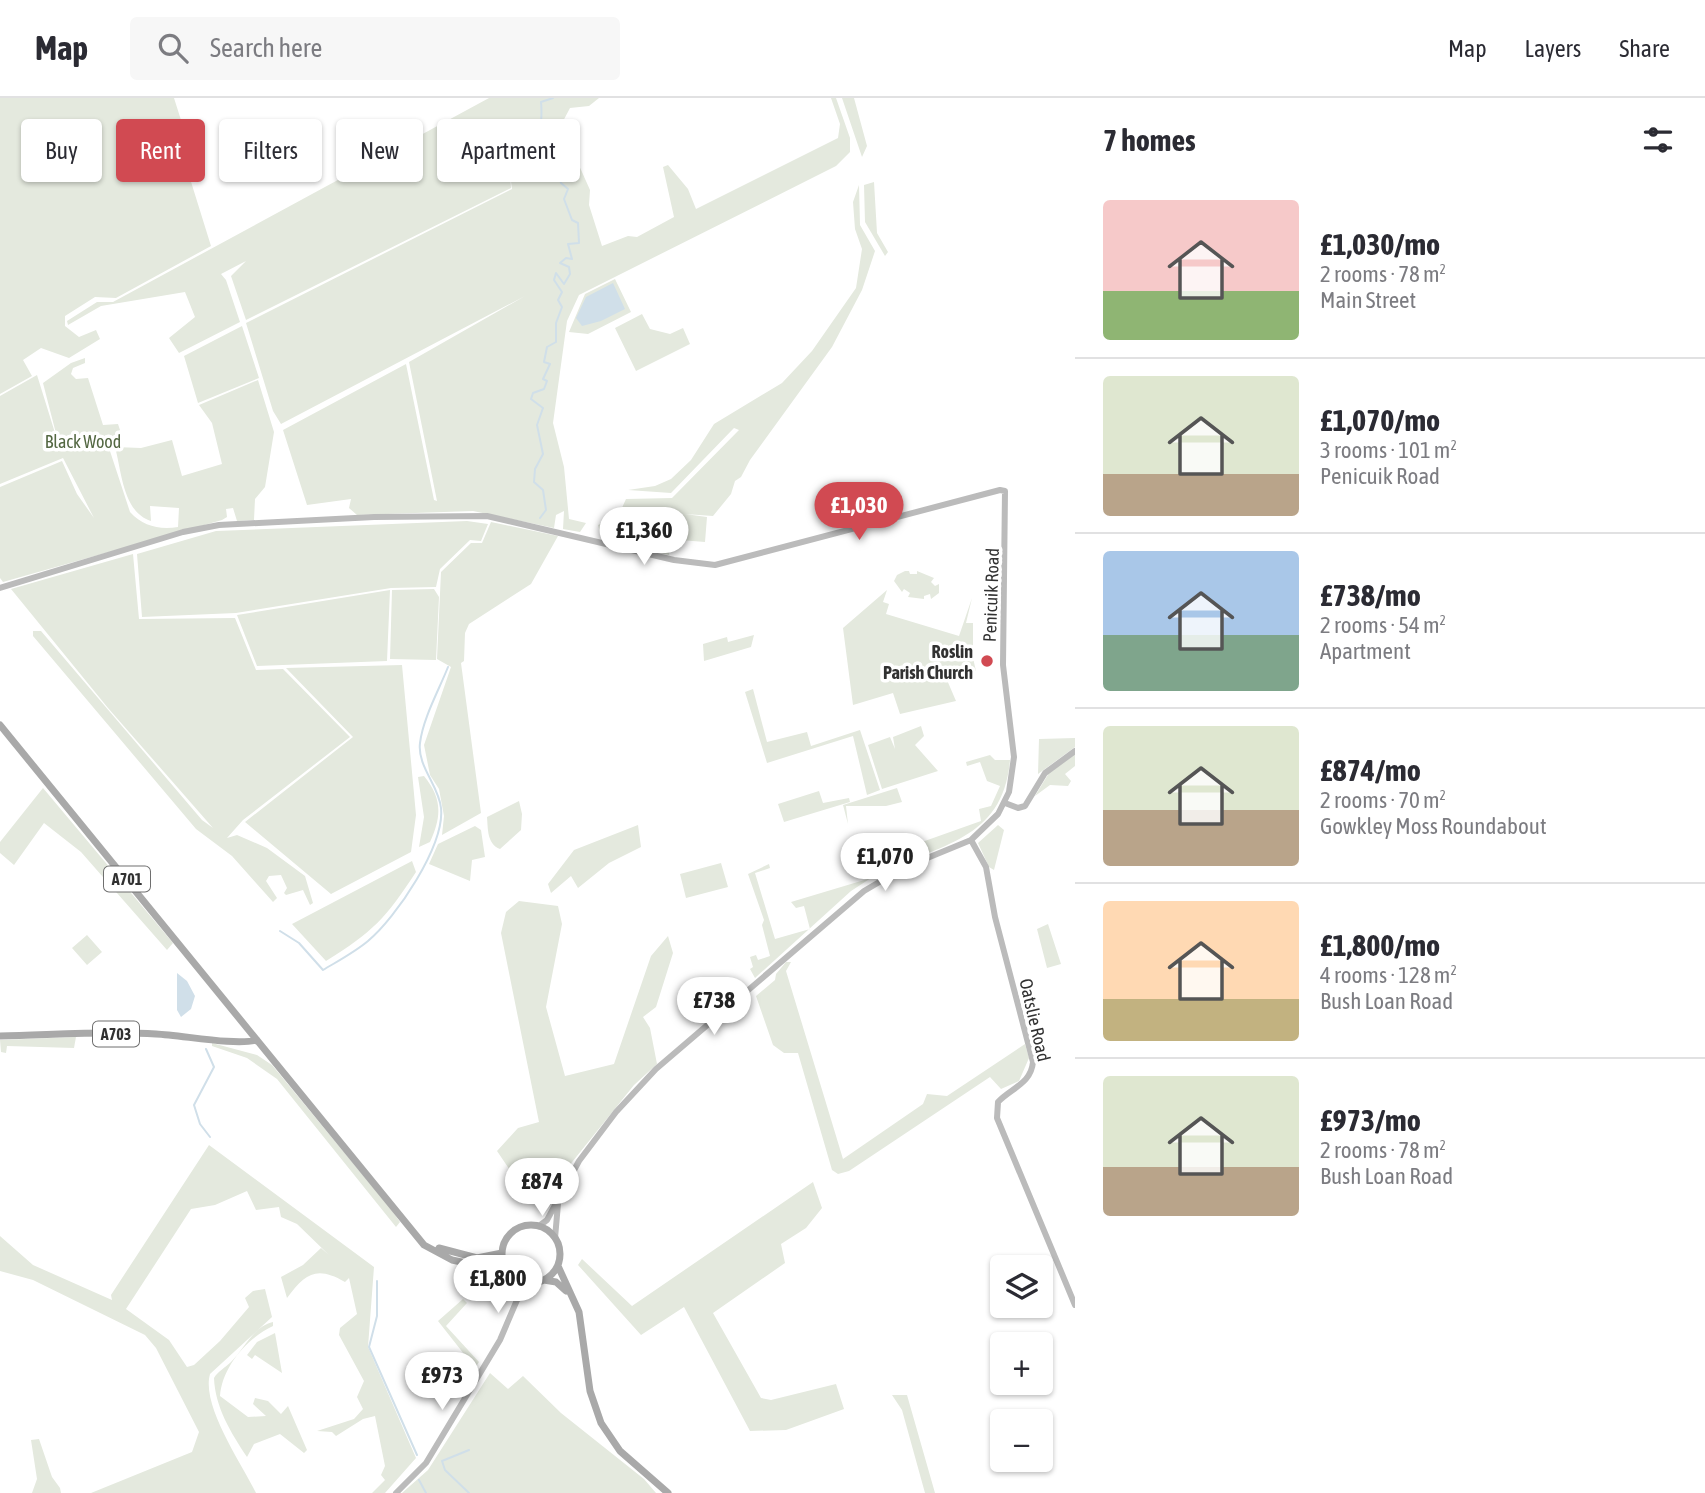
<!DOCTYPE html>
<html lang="en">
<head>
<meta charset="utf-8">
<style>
  body { margin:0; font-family:"Asap Condensed",sans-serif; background:#f7f7f7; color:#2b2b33; height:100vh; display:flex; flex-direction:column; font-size:26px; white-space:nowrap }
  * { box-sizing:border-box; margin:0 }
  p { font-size:23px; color:#7c7c81 }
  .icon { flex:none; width:38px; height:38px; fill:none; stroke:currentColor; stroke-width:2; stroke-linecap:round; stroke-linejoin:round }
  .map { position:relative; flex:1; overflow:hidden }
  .drawer { display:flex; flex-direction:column; background:#fff; width:630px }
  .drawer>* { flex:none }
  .banner { position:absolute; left:21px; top:21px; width:665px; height:63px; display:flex; gap:14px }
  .tools { position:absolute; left:990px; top:1157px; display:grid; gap:14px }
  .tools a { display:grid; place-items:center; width:63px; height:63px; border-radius:7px; background:#fff; box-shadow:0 2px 5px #0004; font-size:35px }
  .price { position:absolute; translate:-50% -60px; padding:0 16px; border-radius:24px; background:#fff; color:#222; font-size:23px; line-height:46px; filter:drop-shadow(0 2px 4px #0008) }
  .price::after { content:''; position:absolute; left:50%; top:42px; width:21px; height:16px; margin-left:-10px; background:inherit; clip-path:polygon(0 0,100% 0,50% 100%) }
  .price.on { background:#d14a52; color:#fff }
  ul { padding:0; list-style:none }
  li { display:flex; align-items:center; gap:21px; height:175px; padding:0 28px }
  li+li { border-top:2px solid #e1e1e2 }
  li span { display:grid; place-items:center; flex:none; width:196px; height:140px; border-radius:7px; color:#555 }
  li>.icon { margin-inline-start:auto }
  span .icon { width:84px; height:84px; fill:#fffc; stroke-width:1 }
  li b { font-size:30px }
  h2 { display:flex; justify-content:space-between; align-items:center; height:84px; padding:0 28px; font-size:30px }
  .tag { padding:0 24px; border-radius:7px; background:#fff; box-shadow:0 2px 5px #0004; font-size:24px; line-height:63px }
  .tag.on { background:#d14a52; color:#fff }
  header { display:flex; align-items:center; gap:42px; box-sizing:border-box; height:98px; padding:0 35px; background:#fff; border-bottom:2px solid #e1e1e2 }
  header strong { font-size:33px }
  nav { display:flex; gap:38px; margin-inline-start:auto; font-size:24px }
  .search { width:490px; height:63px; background:#f7f7f7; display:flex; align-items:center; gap:18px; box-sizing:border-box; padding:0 24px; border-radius:7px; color:#7c7c81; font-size:26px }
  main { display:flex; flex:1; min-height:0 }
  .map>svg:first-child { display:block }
  .green { fill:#e4e9de }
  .water { fill:#d0dfe9 }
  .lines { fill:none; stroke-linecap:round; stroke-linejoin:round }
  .stream { stroke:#d0dfe9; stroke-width:2 }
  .secondary { stroke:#bbb; stroke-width:6 }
  .primary { stroke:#a9a9a9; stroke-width:7 }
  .poi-dot { fill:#d14a52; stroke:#fff; stroke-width:2.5 }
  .labels { text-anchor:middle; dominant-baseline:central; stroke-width:7; stroke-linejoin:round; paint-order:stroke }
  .shield { fill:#fff; stroke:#6f6f6f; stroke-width:2 }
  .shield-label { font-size:16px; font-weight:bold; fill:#313131 }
  .park-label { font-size:18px; fill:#546843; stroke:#fff }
  .street-label { font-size:18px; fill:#313131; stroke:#fff }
  .poi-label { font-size:18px; font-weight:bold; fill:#313131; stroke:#fff; text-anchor:end }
</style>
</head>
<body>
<header>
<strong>Map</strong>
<div class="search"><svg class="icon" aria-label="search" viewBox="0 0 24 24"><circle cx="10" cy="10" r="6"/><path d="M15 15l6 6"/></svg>Search here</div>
<nav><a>Map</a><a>Layers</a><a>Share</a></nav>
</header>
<main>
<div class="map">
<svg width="1075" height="1395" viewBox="0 0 1075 1395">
  <rect width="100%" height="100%" fill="#fff"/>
  <path class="green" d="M0,0h174l13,41 -4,17 28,90 -95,52 -21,-1 -30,19v10l14,11 17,-7 4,9 -31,19 -28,-10 -18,12 9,16 -32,18z
    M489,0h110l-10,8 -19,2 -9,17 29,65 -1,15 13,41 26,-10 9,1 37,-20 -11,-50 5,-2 20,24 8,20 142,-71 2,-14 -9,-26h5l14,40v14l-14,14 -257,129 -12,26 -14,102 11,44 5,52 17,4 -6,9 -17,-3 1,-18 -8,4 -2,13 -81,-17 -116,4 -8,-7 2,-9 -44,6 -24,-75 123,-66 28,136 3,1 -28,-139 116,-66 -244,128 -8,-13 -27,-88 266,-134 -3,-23 2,22 -265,132 -15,-44 15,-15 -25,13 5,6 14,42 -61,31 -10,-15 26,-21 -10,-25 -84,14 -33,19 -1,-4 30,-19h16z
    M842,0h12l13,48 -5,11z
    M874,84l3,51 11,19 -3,4 -20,-34 -1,-37z
    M859,87l1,40 15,26 -13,39 -30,57 -82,113 -9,17 -6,4 -4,13 -18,22 -28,-2 22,3 -2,25 -25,-2 3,-26 -11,-1 -3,42 -67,-16 -4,-14 5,-2 21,5 -3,-18 5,-11 46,-1 67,-68 -5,-2 -63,65 -43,-3 27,-4 16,-7 20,-19 23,-36 68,-41 30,-32 44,-63 6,-39 -7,-20 -2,-27z
    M615,181l16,33 -43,22 -19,-2 16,-38z
    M642,216l8,15 20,5 13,-6 7,16 -54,27 -21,-43z
    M242,228l17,52 -61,25 -14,-47z
    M85,260v5l-12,5 -2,6 5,5 12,-1 15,47 15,-1 2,6 -12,15 22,67c13,14 29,18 48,15l1,-19 -29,-2 1,15c-28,-9 -29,-48 -36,-74l26,1 31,-8 10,36 40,-12 -10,-41 -13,-18 59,-25 16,52 -9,55 -10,12 -1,21 -17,1 -4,-13 -7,1 1,8 -5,3 -219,62 -3,-4v-91l62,-26 15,33 17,24 -31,-60 -63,26v-88l37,-21 23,74 -17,-66 28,-20z
    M467,423l21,3 -7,17 -11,-1 -30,29 -4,18 -45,1 -155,25 -94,4 -5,-63 79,-23z
    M491,424l67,14 -27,48 -62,40 -4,9 -1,28 -3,2 20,150 -39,22 2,-19 -5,-27 -9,-14 -6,-30 27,-78 -14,-8 4,-87 30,-29h11z
    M133,456l6,65 96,-1 21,52 27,-1 67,68 -107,83 -16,18 10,-3 30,13 38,28 8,27 -3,2 -7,-15 -17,5 -2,-2 3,-5 -6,-13 -12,1 -3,5 11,17 -4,4 -41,-46 -36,-27 -163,-193v-5h8l161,189 11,8 -105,-120 -97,-119z
    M905,473h4l1,3h7v-3l17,7 -3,4 4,4 4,-2v9l-8,6 -1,-5 -6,2v3l-16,-2 2,-4 -6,-4 -2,3 -8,-11 3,-6z
    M434,491l5,8 -3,63 -46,-1 2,-69z
    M390,492l-3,71 -130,5 -20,-51z
    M887,492l-4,12 6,2 -3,10 73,22 13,-38 -6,25h7v35l3,13 -29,9 9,21 -56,13 -7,-21 -40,12 -10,-77z
    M754,537l-3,12 -47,14 -1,-17 24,-7 1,5z
    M402,567l14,150 -5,37 -80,42 -86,-72 108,-85 -67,-69z
    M753,591l14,53 40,-10 4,14 49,-16 20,60 -13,5 -14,-59 -86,27 -22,-71z
    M921,628l3,10 -9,9 23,26 -56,18 -14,-44 22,-8 5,12 -2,-12z
    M1075,640v9l-37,27 1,-35z
    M1075,656v12l-10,8 6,7 -3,5 -18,-1 -15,11 14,-23z
    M990,657l5,5h15c-7,81 -70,83 -129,114l-7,-3 -6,-14 21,-6 2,2 90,-32 -2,-12 12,-3 9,-20 -13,-5 -7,-19 -13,4 -1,-4z
    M424,678c18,22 18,40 6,66l-11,5 5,-30 -6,-40z
    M43,690l130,155 -6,7 -86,-98 -37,-29 -30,42 -14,-12v-11z
    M897,690l5,14 -16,4h-40l2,18 -5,-19z
    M819,693l4,12 26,-5 1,4 -66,20 -6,-18z
    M519,703l3,13 -1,16 -21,19c-13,-5 -12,-20 -13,-32z
    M638,727l3,22 -32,16 -31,25 -7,-12 -20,17 -3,-9 26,-34z
    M998,727l6,5 -10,40 -5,-3 -11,-24z
    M475,728l6,4 4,27 -13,3 -2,21 -41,-17 9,-20z
    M412,763l4,11c-30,46 -43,60 -90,89l-34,-37z
    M721,765l7,24 -42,11 -6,-24z
    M769,766l1,4 -15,5 20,66 35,-10 -6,-23 -8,2 -5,-6 80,-24 -20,13 -96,87 -5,-9 3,-2 -3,-10 6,-2 2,5 12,-4 -8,-31 2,-5 -16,-46z
    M519,803l39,5 4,18 -16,83 19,69 49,-12 37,-108 17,-20 5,17 -17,54 -13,10 7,11 7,36 -23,21 -94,117 -20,-17 -23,-34 21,-23 21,-6 -38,-189 5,-21z
    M1048,826l13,40 -14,4 -10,-39z
    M87,837l15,17 -15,13 -15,-17z
    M786,864h5l-5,9 57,188 80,-55 4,-10 20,2 78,-52 4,14 -10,23 -18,8 -11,-12 -141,94 -11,3 -6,-4 -34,-117h-14l-11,-8 -17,-49 19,-16 1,-6z
    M76,939l-2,11 -67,-2 -1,7 -5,-1 -1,-12z
    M212,945l45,12 15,10 118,143 10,14 -4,5 -119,-148 -30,-21 -35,-12z
    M209,1047l165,122 -6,80 48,111 -31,35h-13l13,-13 -4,-5 4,-9 -10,-50 -12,3 -27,17 -4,-4 -15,-1 37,-12 9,-10 -6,-12 7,-16 -25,-46 1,-7 17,-14 -8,-36 -4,4c-29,-17 -40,-8 -58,16l-6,-21 22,-12 18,-17 8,7 -32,-31 -16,-7 -2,-10 -23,3 -9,-19 -32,14 -24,4 -65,100 43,31 18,27 7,-2 26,-24 29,-34 -4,-9 8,-7 12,-2 7,28 -62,57c-9,32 32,90 46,119h-165l101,-41 7,-20 -43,-84 -11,-13 -112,-55 -33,-9v-35l33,29 79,35 -1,-5z
    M813,1084l9,26 -16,20 -25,16 4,19 -72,50 48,85 10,2 65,-16 8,25 -58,21 -36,1 -66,-124 -43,28 -63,-70 4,-6 50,47z
    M463,1201l4,4 -21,23 33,36 -4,6 -37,-47z
    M273,1224v4c-26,12 -51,41 -53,70l28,21 18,-1 -13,-12 2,-6 13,3 13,13 7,-8 19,44 -3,3 -24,-19 -26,10 -7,13c-16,-24 -32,-50 -33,-79 4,-7 11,-10 17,-16 13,-13 23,-36 42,-40z
    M275,1235l7,40 -27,-18 -3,4 -5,-4 10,-13z
    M490,1275l18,16 15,-13 38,37 83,66 12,14h-254l26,-23z
    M892,1297h15l28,98h-10l-23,-83z
    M39,1341l13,38 8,11 1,5h-29l5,-14 -6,-39z"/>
  <path class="water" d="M613,185l12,26 -24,12 -19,5 -6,-8 10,-21z
    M177,875l10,8 8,15 -4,13 -10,8 -4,-7z"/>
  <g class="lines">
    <path class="stream" d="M540,420l6,-8 -3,-20 -9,-8 1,-13 8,-15 -6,-29 6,-17 -12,-9 2,-6 11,-4 3,-8 -4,-2 7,-15 -6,-2 3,-15 9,-5v-19l6,-16 -4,-7 4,-8 -8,-12 2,-7 8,11 6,-10 -1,-7 -9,-4 6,-5 6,1 -4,-15 11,-1 -1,-20 -6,-3 -8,-21 4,-10 -7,-6 -2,-10 -20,-22c0,-17 4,-32 2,-49l12,-4
      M280,833l19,12 24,27c15,-9 32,-18 45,-29 28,-23 77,-96 73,-133 -2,-22 -24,-42 -21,-65 3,-25 19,-53 28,-76
      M206,951l8,18 -20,38 6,19 10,13
      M377,1183v35l-8,31 48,108
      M419,1382l7,13
      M469,1395l-24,-23 -3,-9 27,-11"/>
    <path class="secondary" d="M0,490l183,-56 36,-7 155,-8 113,-1 187,44 41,5 285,-75 5,1 -2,174 11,92 -5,35 -11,22 -27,26 -68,28 -39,23 -208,178 -40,43 -37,49 -32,59 -8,6
      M1005,705l13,5 7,-2 20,-33 30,-22
      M971,742l15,27 9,50 38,145c-2,22 -22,26 -35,40l-1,16 78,187
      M555,1140l3,-34
      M516,1182l1,20
      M396,1395l30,-30 74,-123 17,-40 19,-17"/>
    <path class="primary" d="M0,627l424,520 28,15 56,12
      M0,938c52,-1 104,-5 156,-2 26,1 79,12 101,6
      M502 1156a29 29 0 1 1 58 0a29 29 0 1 1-58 0Z
      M439,1150l38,10 25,-5
      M558,1168l21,46 11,79 11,32 19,28 48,42
      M544,1182l12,2 10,9"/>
  </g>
  <circle class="poi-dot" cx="987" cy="563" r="7"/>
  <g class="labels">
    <g class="shield">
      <rect x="104" y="768.5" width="46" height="25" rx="5"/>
      <rect x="93" y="923.5" width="46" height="25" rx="5"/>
    </g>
    <g class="shield-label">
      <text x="127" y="781">A701</text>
      <text x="116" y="936">A703</text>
    </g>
    <g class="park-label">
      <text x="83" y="343">Black Wood</text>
    </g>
    <g class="street-label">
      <text transform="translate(991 497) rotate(-88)">Penicuik Road</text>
      <text transform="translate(1035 922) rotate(77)">Oatslie Road</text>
    </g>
    <g class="poi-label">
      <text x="973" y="553">Roslin<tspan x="973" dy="21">Parish Church</tspan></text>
    </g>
  </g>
</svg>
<div class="tools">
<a><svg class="icon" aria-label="layers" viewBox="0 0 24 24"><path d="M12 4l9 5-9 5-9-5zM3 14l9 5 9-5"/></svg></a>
<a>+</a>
<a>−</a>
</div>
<b class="price on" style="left:859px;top:444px">£1,030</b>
<b class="price" style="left:644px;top:469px">£1,360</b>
<b class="price" style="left:885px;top:795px">£1,070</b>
<b class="price" style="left:714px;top:939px">£738</b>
<b class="price" style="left:542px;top:1120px">£874</b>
<b class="price" style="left:498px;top:1217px">£1,800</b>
<b class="price" style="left:442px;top:1314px">£973</b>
<div class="banner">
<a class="tag">Buy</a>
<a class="tag on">Rent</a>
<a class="tag">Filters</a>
<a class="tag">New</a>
<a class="tag">Apartment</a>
</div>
</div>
<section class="drawer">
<h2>7 homes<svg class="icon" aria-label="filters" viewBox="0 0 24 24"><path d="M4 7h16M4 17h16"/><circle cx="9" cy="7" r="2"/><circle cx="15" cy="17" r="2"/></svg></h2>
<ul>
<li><span style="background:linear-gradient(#f6c9c9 65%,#8fb573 0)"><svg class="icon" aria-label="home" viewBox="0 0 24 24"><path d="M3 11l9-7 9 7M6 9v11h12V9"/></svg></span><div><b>£1,030/mo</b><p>2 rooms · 78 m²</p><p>Main Street</p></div></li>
<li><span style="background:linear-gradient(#dfe7d0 70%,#b9a48a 0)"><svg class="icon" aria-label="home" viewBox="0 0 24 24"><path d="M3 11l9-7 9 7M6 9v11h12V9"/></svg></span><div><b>£1,070/mo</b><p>3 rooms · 101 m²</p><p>Penicuik Road</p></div></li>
<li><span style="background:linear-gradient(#a9c7e8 60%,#7fa58c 0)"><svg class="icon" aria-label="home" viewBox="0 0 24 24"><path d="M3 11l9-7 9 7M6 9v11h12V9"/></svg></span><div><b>£738/mo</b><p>2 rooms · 54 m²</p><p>Apartment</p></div></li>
<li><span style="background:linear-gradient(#dfe7d0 60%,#b9a48a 0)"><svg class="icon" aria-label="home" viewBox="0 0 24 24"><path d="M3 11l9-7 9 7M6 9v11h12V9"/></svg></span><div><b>£874/mo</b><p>2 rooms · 70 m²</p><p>Gowkley Moss Roundabout</p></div></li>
<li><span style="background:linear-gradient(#ffd9b3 70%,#c2b280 0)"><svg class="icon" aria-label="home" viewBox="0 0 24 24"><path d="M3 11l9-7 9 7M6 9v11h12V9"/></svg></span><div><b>£1,800/mo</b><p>4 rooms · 128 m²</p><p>Bush Loan Road</p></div></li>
<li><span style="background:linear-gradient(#dfe7d0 65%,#b9a48a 0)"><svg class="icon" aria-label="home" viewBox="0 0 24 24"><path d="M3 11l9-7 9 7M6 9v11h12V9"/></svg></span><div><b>£973/mo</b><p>2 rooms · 78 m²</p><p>Bush Loan Road</p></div></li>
</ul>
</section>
</main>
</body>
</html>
